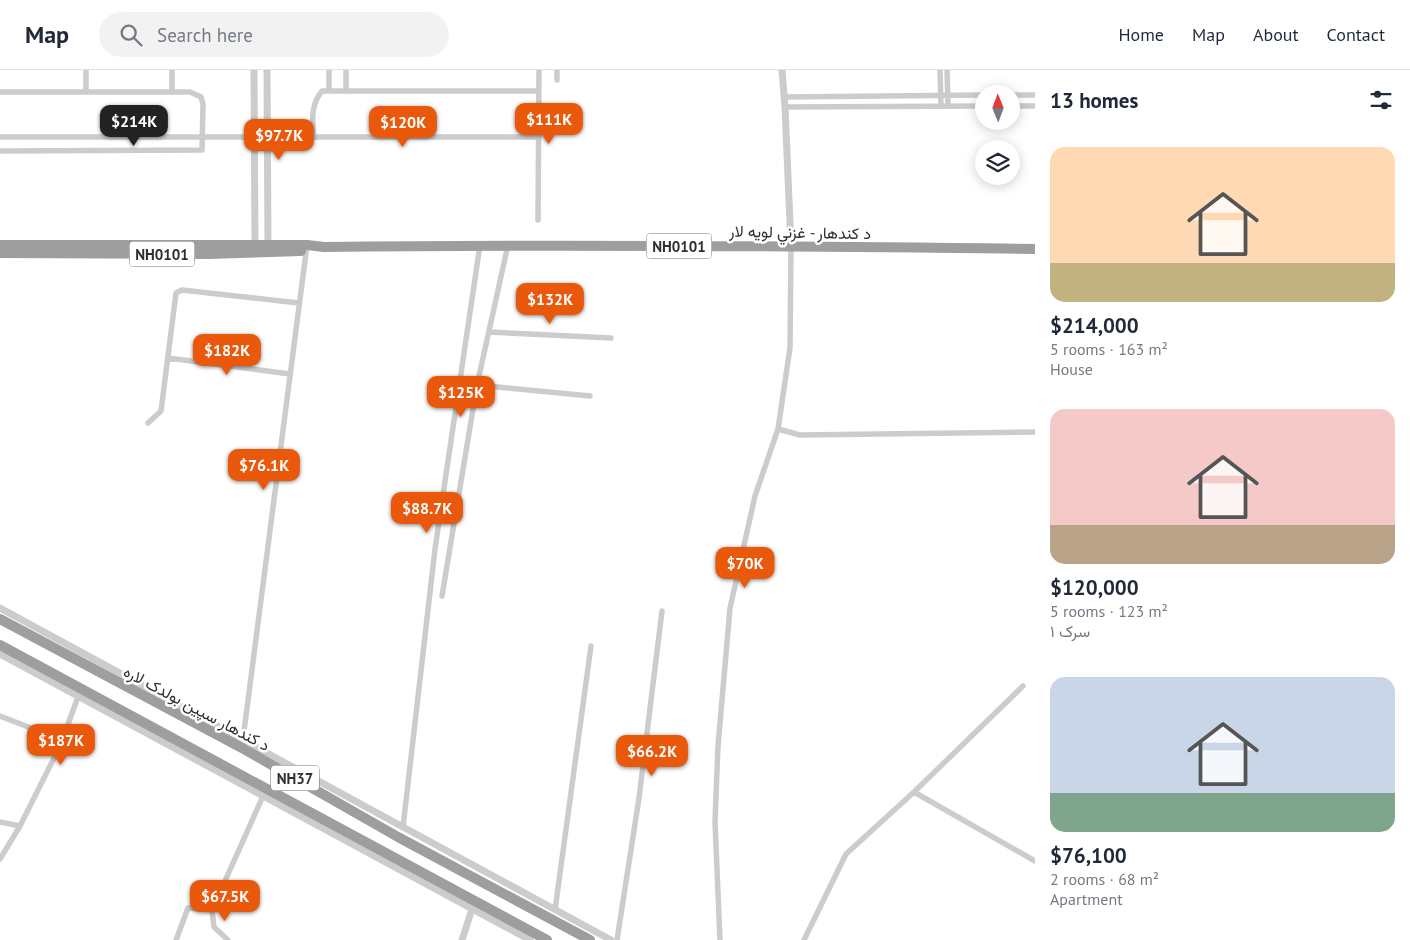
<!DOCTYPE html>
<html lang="en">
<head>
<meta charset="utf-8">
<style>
  body { margin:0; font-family:"PT Sans",Vazirmatn,sans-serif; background:#f2f2f3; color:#1f2937; height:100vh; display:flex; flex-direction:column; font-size:19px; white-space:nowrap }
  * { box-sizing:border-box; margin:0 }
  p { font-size:16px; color:#747a83 }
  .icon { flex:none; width:28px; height:28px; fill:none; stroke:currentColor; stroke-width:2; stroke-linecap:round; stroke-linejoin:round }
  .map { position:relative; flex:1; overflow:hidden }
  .sheet { display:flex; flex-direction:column; background:#fff; width:375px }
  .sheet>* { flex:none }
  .needle { width:32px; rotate:359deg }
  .controls { position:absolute; left:975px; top:15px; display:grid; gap:10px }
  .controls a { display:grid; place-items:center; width:45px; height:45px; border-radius:50%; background:#fff; box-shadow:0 2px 12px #0003; font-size:25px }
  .price { position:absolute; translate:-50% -42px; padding:0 11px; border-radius:10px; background:#ea580c; color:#fff; font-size:16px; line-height:32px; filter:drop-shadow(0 1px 2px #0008) }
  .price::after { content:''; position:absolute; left:50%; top:30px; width:15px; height:11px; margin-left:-8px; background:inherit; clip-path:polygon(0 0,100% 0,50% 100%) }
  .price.selected { background:#222; color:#fff }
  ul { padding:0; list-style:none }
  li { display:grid; align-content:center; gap:10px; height:265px; padding:0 15px }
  li span { display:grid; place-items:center; height:155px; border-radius:15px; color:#555 }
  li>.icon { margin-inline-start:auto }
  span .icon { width:90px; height:90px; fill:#fffc; stroke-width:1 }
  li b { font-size:21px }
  h2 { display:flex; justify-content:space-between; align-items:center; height:60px; padding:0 15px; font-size:21px }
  header { display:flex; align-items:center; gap:30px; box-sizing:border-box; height:70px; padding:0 25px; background:#fff; border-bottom:1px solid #e0e1e3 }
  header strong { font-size:24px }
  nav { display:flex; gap:28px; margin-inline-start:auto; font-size:18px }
  .search { width:350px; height:45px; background:#f2f2f3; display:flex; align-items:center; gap:12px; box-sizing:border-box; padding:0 18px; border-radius:28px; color:#747a83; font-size:19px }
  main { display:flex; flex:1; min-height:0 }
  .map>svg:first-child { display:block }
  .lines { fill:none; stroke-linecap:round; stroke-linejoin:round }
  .minor { stroke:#ccc; stroke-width:5.5 }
  .tertiary { stroke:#ccc; stroke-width:7 }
  .trunk { stroke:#9e9e9e; stroke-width:10 }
  .labels { text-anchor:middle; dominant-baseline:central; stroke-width:5; stroke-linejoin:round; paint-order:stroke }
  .shield { fill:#fff; stroke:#6d6d6d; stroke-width:1 }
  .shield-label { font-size:15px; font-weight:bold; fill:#2f2f2f }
  .street-label { font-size:16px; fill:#2f2f2f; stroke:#fff }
</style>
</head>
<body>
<header>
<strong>Map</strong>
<div class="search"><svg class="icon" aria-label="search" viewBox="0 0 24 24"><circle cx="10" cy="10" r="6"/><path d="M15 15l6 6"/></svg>Search here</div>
<nav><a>Home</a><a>Map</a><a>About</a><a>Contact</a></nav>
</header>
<main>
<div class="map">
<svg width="1035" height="870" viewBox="0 0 1035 870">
  <rect width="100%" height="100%" fill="#fff"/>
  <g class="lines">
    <path class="minor" d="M86,0v22
      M172,0v21
      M557,0v10
      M940,0l1,36
      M947,0l1,36
      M329,21v-21
      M346,21v-21
      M0,22h190l11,5 2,7 -1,46 -202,1
      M1011,25h24
      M784,27l200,-2
      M1011,36h24
      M785,37l199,-1
      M0,67h539
      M313,68c0,-19 -3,-32 9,-47h217
      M538,150l1,-150
      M489,262l122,6
      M168,288l122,16
      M477,315l113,11
      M148,353l13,-12 15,-118 6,-3 117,13
      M778,359l22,6 235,-3
      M442,526l35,-211 31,-140
      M0,646l62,24
      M243,669l64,-494
      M914,722l121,69
      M0,752l20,4
      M403,757l32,-278 45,-304
      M0,789l20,-33 40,-80 18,-49
      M212,840l2,17 14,13
      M555,840l36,-264
      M176,870l12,-32 24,2 51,-114
      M617,870l22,-142 23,-187
      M720,870l-5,-118 3,-76 12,-138 25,-112 23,-67 12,-81 1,-102
      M804,870l42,-86 68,-62 109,-106"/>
    <path class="tertiary" d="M254,0l1,180
      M267,0l1,179
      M782,0l3,37 6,139
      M0,538l611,332
      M0,584l530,286
      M462,870l10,-31"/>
    <path class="trunk" d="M0,175h307l17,2c237,-3 474,-1 711,2
      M0,183l209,1 92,-3
      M0,549l242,129 156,89 192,103
      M0,575l547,295"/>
  </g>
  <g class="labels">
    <g class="shield">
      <rect x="646.5" y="163.5" width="65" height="25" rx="4"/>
      <rect x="129.5" y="171.5" width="65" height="25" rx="4"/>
      <rect x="271" y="695.5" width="48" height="25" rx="4"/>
    </g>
    <g class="shield-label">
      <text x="679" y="176">NH0101</text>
      <text x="162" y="184">NH0101</text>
      <text x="295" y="708">NH37</text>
    </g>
    <g class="street-label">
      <text transform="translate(800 162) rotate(1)">د کندهار - غزني لويه لار</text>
      <text transform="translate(197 638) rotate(28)">د کندهار سپین بولدک لاره</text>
    </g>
  </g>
</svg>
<div class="controls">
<a><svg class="needle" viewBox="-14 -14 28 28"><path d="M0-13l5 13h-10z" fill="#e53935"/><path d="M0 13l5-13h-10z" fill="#747a83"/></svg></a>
<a><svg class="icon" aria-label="layers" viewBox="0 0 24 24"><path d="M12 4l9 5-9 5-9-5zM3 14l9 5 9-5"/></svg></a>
</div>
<b class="price" style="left:549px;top:75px">$111K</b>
<b class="price selected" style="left:134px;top:77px">$214K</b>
<b class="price" style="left:403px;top:78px">$120K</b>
<b class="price" style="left:279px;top:91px">$97.7K</b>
<b class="price" style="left:550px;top:255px">$132K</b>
<b class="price" style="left:227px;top:306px">$182K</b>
<b class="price" style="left:461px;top:348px">$125K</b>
<b class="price" style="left:264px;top:421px">$76.1K</b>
<b class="price" style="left:427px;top:464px">$88.7K</b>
<b class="price" style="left:745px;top:519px">$70K</b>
<b class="price" style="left:61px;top:696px">$187K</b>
<b class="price" style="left:652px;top:707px">$66.2K</b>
<b class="price" style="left:225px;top:852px">$67.5K</b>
</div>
<section class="sheet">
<h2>13 homes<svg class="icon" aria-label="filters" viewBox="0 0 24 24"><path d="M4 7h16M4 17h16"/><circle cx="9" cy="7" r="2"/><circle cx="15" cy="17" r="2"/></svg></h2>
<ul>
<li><span style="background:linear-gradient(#ffd9b3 75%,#c2b280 0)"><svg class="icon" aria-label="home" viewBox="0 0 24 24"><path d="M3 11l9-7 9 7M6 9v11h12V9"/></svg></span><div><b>$214,000</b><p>5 rooms · 163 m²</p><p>House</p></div></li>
<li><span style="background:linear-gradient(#f6c9c9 75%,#b9a48a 0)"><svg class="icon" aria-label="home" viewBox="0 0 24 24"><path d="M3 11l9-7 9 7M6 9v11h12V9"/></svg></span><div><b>$120,000</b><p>5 rooms · 123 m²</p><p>سرک ۱</p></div></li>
<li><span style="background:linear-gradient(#c9d6e8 75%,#7fa58c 0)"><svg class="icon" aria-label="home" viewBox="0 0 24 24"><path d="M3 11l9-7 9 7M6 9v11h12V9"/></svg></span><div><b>$76,100</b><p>2 rooms · 68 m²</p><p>Apartment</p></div></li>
</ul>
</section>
</main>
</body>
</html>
